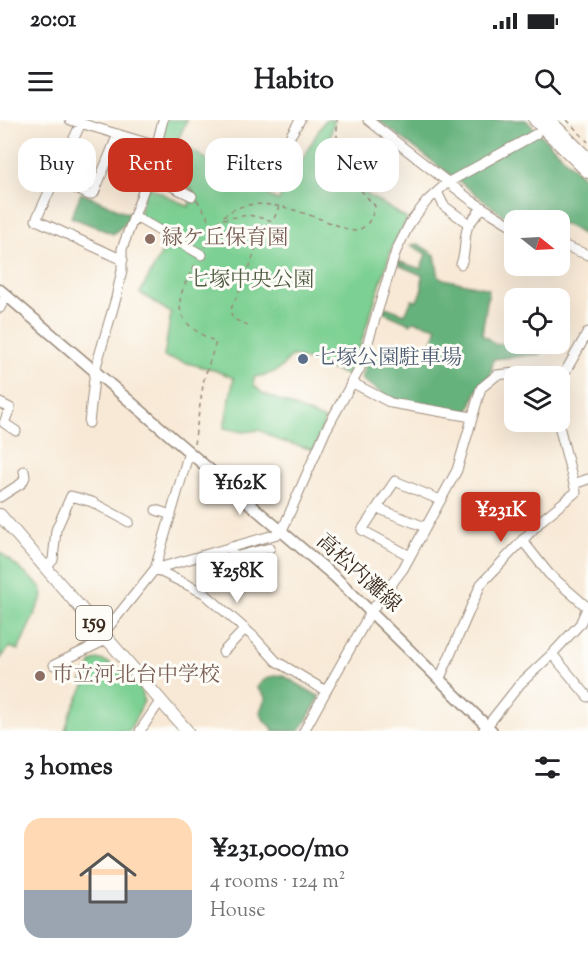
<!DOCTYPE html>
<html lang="en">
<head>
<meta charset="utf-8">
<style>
  body { margin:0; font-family:"Sorts Mill Goudy","Noto Serif JP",serif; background:#f2f2f2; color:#202124; height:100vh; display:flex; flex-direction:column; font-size:22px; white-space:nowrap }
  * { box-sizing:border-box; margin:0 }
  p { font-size:20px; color:#757577 }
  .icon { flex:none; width:33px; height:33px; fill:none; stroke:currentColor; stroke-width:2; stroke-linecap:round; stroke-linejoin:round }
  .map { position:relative; height:611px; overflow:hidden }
  .side { display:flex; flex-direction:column; background:#fff; flex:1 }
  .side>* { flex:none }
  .top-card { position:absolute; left:18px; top:18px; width:552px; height:54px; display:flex; gap:12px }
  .needle { width:39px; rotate:108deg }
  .fabs { position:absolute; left:504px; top:90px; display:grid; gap:12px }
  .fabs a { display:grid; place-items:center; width:66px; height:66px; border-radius:12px; background:#fff; box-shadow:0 6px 24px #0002; font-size:30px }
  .price { position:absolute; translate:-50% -51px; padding:0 14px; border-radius:6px; background:#fff; color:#222; font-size:20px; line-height:39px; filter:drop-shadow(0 2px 3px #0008) }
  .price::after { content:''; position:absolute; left:50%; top:36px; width:18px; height:14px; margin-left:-9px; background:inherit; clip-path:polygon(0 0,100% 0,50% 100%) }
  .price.selected { background:#c8321e; color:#fff }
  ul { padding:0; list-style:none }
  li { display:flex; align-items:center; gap:18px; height:150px; padding:0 24px }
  li span { display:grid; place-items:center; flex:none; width:168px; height:120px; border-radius:18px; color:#555 }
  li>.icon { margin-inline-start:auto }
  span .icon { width:72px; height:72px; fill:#fffc; stroke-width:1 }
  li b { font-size:26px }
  h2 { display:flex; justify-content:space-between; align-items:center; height:72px; padding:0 24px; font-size:26px }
  .tag { padding:0 21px; border-radius:18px; background:#fff; box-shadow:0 6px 24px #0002; font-size:21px; line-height:54px }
  .tag.selected { background:#c8321e; color:#fff }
  .status { display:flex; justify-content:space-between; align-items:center; height:42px; padding:0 30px; background:#fff; direction:ltr }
  .status svg { height:16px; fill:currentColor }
  header { display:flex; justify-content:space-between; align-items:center; height:78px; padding:0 24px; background:#fff; font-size:27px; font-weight:700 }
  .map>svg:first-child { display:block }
  .green { fill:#7dd093; stroke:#5c7d58; stroke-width:1.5 }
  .forest { fill:#66b27d; stroke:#506e4e; stroke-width:1.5 }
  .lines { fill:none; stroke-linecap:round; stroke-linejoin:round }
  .minor-casing { stroke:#9a8a7a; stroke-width:11 }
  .major-casing { stroke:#9a8a7a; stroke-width:13 }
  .highway-casing { stroke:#9a8a7a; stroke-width:14 }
  .path { stroke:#9a8a7a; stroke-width:1.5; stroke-dasharray:4.5 4.5; stroke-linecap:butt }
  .minor { stroke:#fff; stroke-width:9 }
  .major { stroke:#fff; stroke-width:10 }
  .highway { stroke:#fff; stroke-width:12 }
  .education-dot { fill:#8d6e63; stroke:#fdfcf7; stroke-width:2 }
  .service-dot { fill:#5c6f8a; stroke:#fdfcf7; stroke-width:2 }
  .labels { text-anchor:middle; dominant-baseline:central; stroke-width:6; stroke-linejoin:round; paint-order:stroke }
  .shield { fill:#fdfcf7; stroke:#75695f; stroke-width:1.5 }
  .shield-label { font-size:20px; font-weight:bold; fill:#3b2a1e }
  .education-label { font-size:21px; fill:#785e54; stroke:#fdfcf7; text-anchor:start }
  .park-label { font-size:21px; fill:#4f5c41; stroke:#fdfcf7 }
  .service-label { font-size:21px; fill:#4e5e75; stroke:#fdfcf7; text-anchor:start }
  .street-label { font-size:21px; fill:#3b2a1e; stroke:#fdfcf7 }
</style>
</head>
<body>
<div class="status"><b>20:01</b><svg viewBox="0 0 49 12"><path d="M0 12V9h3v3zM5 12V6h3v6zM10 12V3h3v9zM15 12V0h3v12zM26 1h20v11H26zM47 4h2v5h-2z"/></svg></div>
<header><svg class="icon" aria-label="menu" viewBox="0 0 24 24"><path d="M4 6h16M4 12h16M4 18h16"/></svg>Habito<svg class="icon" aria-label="search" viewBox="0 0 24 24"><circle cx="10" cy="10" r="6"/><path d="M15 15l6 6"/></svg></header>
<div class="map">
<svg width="588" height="611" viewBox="0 0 588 611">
  <rect width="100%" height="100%" fill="#fdfcf7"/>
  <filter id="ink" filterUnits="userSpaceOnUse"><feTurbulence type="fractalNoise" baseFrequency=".0167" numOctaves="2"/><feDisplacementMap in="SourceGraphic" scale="12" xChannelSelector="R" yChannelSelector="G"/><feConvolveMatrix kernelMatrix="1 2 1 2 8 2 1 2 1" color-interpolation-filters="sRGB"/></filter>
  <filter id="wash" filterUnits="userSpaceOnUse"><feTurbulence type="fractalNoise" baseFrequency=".008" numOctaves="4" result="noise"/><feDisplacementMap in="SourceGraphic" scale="24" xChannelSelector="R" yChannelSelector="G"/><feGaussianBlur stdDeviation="1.35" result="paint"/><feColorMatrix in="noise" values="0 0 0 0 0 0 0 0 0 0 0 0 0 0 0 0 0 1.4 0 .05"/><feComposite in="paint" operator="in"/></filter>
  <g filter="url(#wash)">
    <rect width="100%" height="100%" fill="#f8e9d6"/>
    <path class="green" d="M163,0h24l-10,22 101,59 47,-81h10c-23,55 36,74 72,99l-15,29 -38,116 -7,11 -55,-20c-11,16 -18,19 -38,22v8l8,8 63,27 -11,30 -36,-10 -18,-10 -17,2 -19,-4 10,-50 -20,-8 -50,-13 7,-44 -31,-20 27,-50 -28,-29 8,-28 42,21 3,-18 -38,-16z
      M0,432l41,35 2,9 -25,54 -8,-3 -10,12z
      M97,539c17,4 46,22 47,42l-15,30h-64l5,-17 15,-30 -3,-3 10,-19z"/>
    <path class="forest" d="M378,0h148l62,62v57c-27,-22 -40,-19 -74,-19v3z
      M81,73l53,23 -21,18 -42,-17z
      M418,124l17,11 4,23 50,11 -7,45 14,11 18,-4 29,3 -2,10 -48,5 -2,15 -15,18 -8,21 -74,-12 -33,-22 8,-29 24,10 34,-1 10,-32 -23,-6 -4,3 -27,-12 2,-5 20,7 7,-14 5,1 5,-12v-14l-24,-10 -1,-4 24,8 5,-15 -15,-9z
      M282,555l38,22 -20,34h-28l1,-3 -8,-6 -5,-10 6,-15 -9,-9c6,-10 14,-12 25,-13z"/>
  </g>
  <g filter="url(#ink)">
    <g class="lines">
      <g class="minor-casing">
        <path id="minor" d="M70,0l87,26
          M368,0l104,81 42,26
          M81,3l-45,97 87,40
          M280,26l6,-3 14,-23
          M149,55l43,21
          M55,59l34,16 5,-2 24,-59
          M437,72l7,14 25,18 13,-16
          M134,96l68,39
          M560,124l28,11
          M461,144c6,-14 2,-31 8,-40
          M0,188l6,-13
          M351,262l40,21 81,14
          M560,278l1,-19 27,-47
          M0,283l10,5 -6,15 12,8
          M89,303l6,-53 21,-72 6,-28v-21l27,-74 14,-55
          M189,332l-34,117 49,24 50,44 22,24 50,30 -22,40
          M574,364l14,-5
          M0,377l22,-14 3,-6 -1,-6
          M377,388l48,19
          M156,390l15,5
          M522,420l27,34 38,33
          M231,427l3,10 36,-9
          M410,436l-48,-26 33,-49 45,19
          M46,448l7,-8 3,-30 15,-34 21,6 37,20
          M103,514l52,-65 126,-36 45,-103 34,-62 36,-117 14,-28 17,-22 20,-18 89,-49
          M223,532l22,-23
          M552,534l28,-30 8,-18
          M54,545l54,-26
          M440,558l41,-94 62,-65 33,-27 -18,-70
          M326,571l46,-81 31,-41 54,-99 24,-82 16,-13 18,-2 11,3
          M140,611l21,-31
          M483,611l37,-47 32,-30 36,43"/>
      </g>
      <g class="major-casing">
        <path id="major" d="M0,170l335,287 157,154"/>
      </g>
      <g class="highway-casing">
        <path id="highway" d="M535,0l53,52
          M549,0l39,39
          M0,395l187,216"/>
      </g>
      <path class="path" d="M567,0l21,22
        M197,80l10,15 3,16
        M223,99l26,-4 24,6 6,-14
        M205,127c25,-74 97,-33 148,-16 14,-2 19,-12 22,-25l-28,-31 -10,-21v-34
        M248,205l-15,-6 -3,-8 17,-36 10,-31 16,-23
        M194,324l10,-65 12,-37c-46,-21 -43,-41 -19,-80"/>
      <use href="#minor" class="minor"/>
      <use href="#major" class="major"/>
      <use href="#highway" class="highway"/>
    </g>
  </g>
  <g class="education-dot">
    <circle cx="150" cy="119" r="6"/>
    <circle cx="40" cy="556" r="6"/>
  </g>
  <circle class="service-dot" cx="303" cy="239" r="6"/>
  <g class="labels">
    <rect class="shield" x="76" y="486" width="36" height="34" rx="4.5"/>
    <g class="shield-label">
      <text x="94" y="503">159</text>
    </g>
    <g class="education-label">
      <text x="162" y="119">緑ケ丘保育園</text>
      <text x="52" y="556">市立河北台中学校</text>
    </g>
    <g class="park-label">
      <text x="251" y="161">七塚中央公園</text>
    </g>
    <g class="service-label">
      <text x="315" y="239">七塚公園駐車場</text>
    </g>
    <g class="street-label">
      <text transform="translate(358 454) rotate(42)">高松内灘線</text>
    </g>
  </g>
</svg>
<div class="fabs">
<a><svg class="needle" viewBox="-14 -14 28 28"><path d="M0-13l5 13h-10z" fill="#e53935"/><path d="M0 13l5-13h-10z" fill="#757577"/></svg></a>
<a><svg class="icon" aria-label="locate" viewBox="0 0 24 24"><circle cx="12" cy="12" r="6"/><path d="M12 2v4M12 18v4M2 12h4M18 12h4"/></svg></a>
<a><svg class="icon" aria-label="layers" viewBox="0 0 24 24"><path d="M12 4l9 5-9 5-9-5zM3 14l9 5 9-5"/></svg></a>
</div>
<b class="price" style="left:240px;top:396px">¥162K</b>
<b class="price selected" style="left:501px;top:423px">¥231K</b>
<b class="price" style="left:237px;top:484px">¥258K</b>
<div class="top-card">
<a class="tag">Buy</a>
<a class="tag selected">Rent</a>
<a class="tag">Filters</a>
<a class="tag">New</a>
</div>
</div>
<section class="side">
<h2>3 homes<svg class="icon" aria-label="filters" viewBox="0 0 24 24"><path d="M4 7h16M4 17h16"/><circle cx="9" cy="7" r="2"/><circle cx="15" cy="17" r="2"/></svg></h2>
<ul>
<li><span style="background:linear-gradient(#ffd9b3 60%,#9aa5b1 0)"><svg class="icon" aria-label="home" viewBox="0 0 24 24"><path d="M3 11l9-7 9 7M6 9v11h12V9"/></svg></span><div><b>¥231,000/mo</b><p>4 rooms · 124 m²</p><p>House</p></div></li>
</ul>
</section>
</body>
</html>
